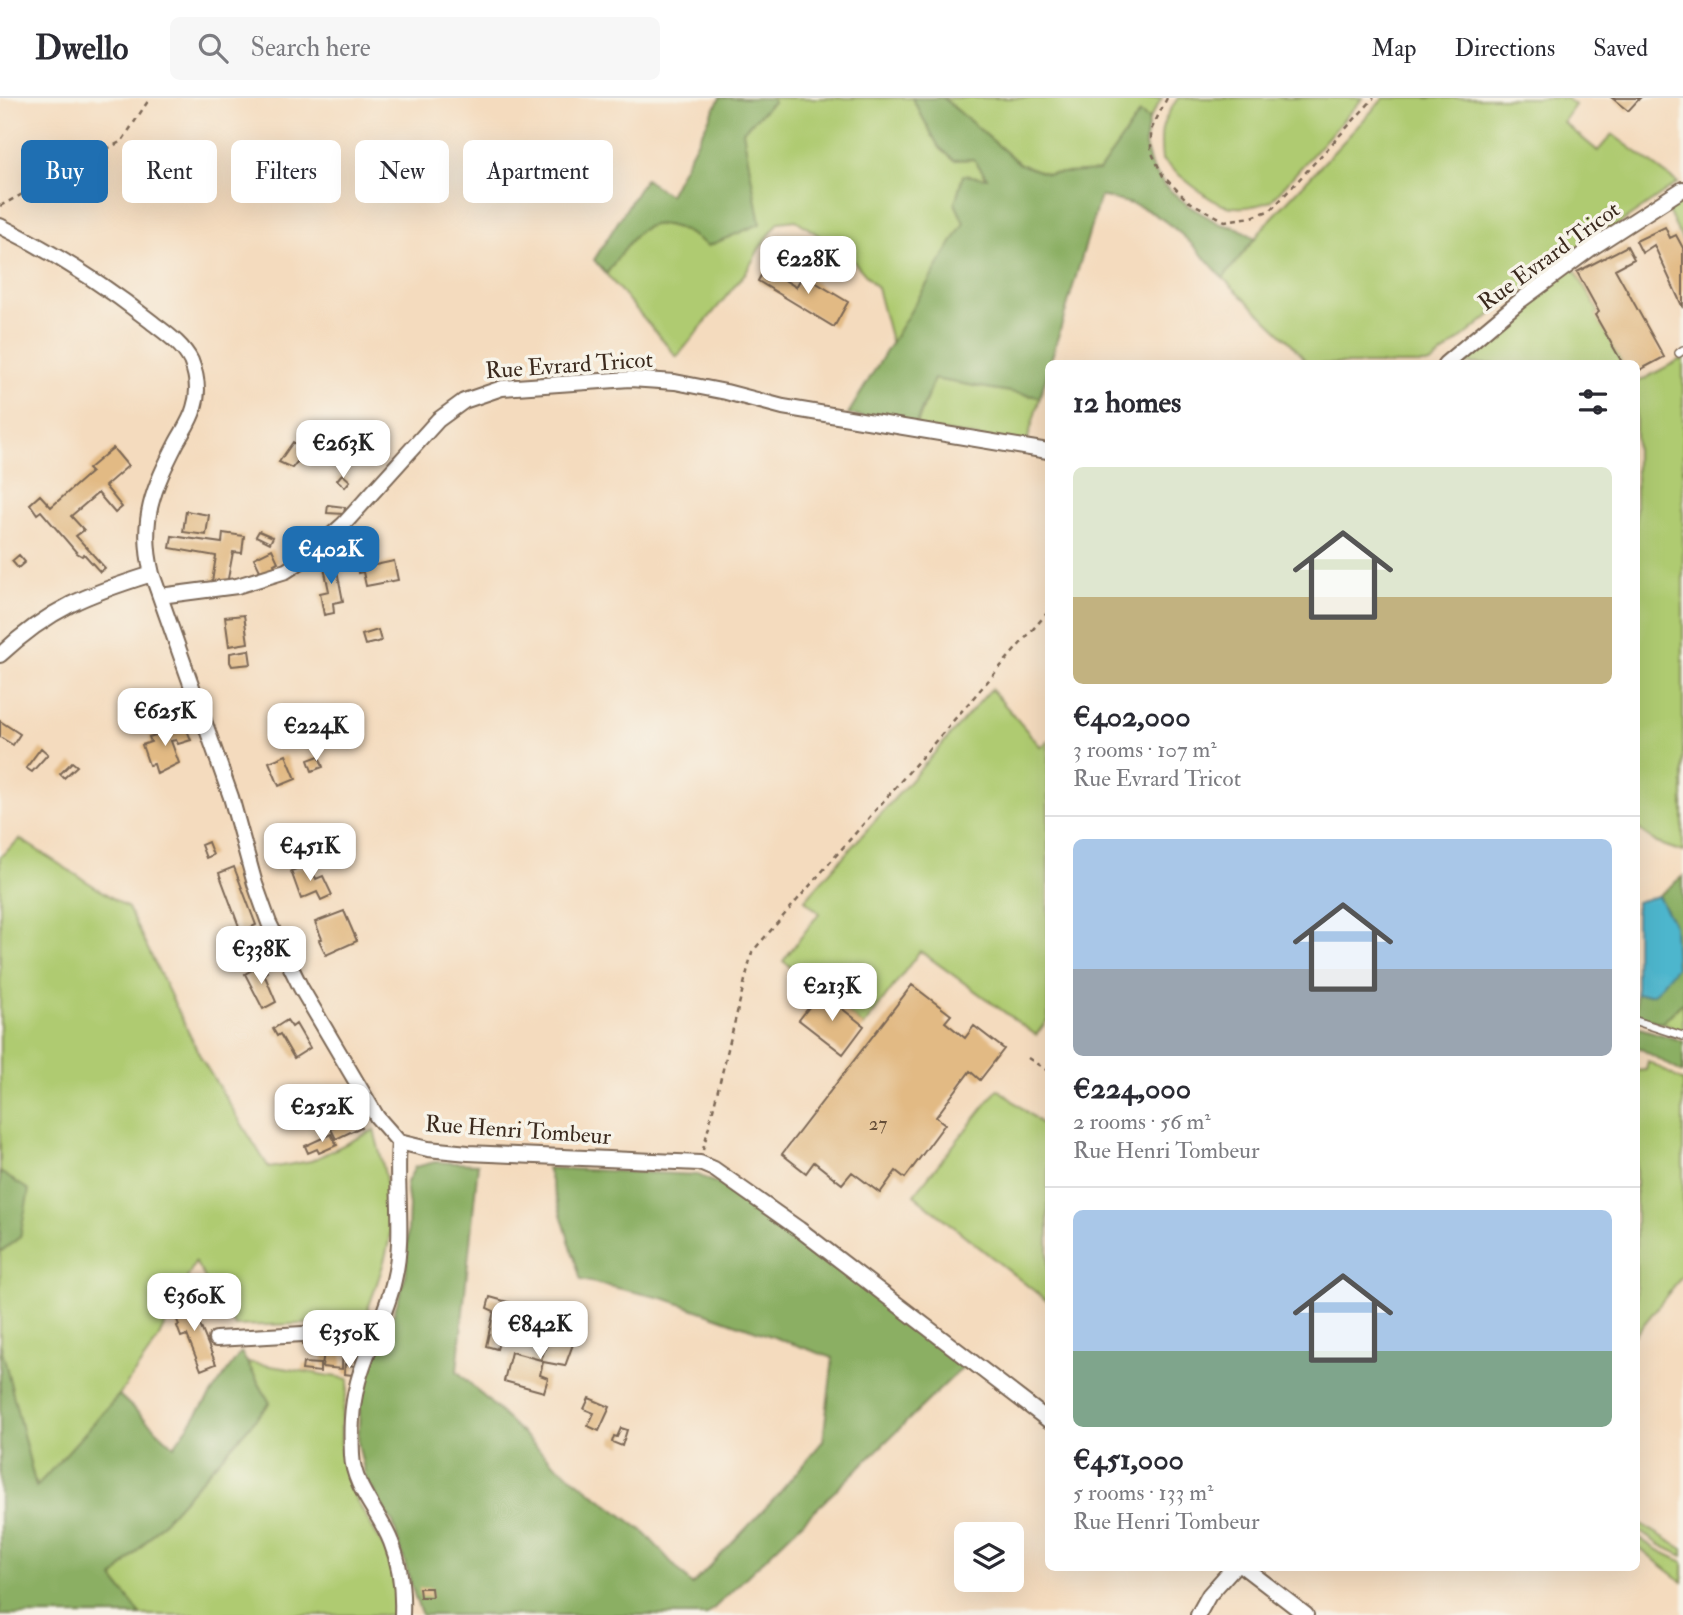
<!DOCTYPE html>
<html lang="en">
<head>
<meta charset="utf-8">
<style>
  body { margin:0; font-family:"IM FELL Double Pica",serif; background:#f7f7f7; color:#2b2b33; height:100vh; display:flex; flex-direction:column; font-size:26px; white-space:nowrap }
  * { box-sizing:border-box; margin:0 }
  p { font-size:23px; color:#7c7c81 }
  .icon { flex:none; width:38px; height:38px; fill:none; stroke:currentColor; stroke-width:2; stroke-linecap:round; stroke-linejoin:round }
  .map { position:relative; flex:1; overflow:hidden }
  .panel { position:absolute; left:1045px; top:262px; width:595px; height:1211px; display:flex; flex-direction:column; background:#fff; border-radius:10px; box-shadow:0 7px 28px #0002 }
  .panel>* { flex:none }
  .guide { position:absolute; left:21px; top:42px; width:665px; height:63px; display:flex; gap:14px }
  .fabs { position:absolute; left:954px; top:1424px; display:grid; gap:14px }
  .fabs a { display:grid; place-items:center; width:70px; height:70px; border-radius:10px; background:#fff; box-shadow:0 7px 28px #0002; font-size:35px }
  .price { position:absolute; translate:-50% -60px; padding:0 16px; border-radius:14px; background:#fff; color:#222; font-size:23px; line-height:46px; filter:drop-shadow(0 2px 4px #0008) }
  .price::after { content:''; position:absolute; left:50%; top:42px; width:21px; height:16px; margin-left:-10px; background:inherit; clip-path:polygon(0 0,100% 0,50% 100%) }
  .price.on { background:#1f6fb2; color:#fff }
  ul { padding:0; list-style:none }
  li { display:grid; align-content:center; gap:14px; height:371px; padding:0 28px }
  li+li { border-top:2px solid #e1e1e2 }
  li span { display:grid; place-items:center; height:217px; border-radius:10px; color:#555 }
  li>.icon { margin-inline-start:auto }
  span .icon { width:126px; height:126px; fill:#fffc; stroke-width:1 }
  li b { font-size:30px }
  h2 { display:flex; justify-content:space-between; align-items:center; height:84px; padding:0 28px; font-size:30px }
  .pill { padding:0 24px; border-radius:10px; background:#fff; box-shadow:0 7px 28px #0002; font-size:24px; line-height:63px }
  .pill.on { background:#1f6fb2; color:#fff }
  header { display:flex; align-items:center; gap:42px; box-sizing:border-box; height:98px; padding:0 35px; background:#fff; border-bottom:2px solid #e1e1e2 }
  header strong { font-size:33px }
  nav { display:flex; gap:38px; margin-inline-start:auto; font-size:24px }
  .search { width:490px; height:63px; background:#f7f7f7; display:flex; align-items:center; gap:18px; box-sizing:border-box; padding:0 24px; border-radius:10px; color:#7c7c81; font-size:26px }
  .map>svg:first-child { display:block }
  .green { fill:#afcb71; stroke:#757a48; stroke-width:2 }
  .forest { fill:#8baf63; stroke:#636c40; stroke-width:2 }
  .water { fill:#4eb6cd; stroke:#447076; stroke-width:2 }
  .building { fill:#e2ba84 }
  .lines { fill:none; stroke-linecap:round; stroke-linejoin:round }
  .service-casing { stroke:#7c6856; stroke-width:10 }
  .minor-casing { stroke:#7c6856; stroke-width:18 }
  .path { stroke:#7c6856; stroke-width:2.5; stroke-dasharray:5 5; stroke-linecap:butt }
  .service { stroke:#fff; stroke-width:7 }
  .minor { stroke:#fff; stroke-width:14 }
  .labels { text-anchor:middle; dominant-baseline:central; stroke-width:7; stroke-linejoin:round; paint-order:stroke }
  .number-label { font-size:19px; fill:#654e38 }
  .street-label { font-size:23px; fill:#3b2a1e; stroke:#f7f3e8 }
</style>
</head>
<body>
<header>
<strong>Dwello</strong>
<div class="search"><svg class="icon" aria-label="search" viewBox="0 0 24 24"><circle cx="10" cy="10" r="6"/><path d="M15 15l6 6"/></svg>Search here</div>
<nav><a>Map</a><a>Directions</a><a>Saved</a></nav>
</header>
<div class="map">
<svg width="1683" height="1517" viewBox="0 0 1683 1517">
  <rect width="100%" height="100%" fill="#f7f3e8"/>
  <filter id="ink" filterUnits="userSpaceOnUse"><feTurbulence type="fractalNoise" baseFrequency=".0143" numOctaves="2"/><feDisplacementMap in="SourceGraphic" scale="14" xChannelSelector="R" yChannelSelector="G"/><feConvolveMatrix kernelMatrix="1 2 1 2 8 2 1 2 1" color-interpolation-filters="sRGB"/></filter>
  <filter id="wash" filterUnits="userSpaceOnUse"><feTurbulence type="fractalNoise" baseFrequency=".00686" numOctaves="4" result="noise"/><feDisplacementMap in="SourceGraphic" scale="28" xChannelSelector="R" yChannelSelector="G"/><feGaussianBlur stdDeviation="1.57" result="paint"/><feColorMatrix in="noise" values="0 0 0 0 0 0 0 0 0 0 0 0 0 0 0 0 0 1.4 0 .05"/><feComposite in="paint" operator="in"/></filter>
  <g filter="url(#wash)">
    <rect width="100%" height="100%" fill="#f4dbbe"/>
    <path class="green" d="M772,0h140l27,49 15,13 20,-1 13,19 -32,25 10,20 -73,122 -15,-57 -28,-32 -53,-36 -17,2 -20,27 -12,22 -70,86 -71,-83c7,-9 27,-39 35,-44 23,-14 48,2 67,16l35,-115 29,-29z
      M943,0h219l-13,22 -9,-7 -41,59 -52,2 -27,-10z
      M1178,0h185l-92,103c-13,5 -33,9 -48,4 -15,-5 -49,-34 -61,-45 -3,-29 -1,-38 16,-62z
      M1384,0h182l9,7 -12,17 35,29 14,-17 66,49 -173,120 -75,61h-122l-17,-21 -68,-65 46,-57z
      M1683,97v47l-17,-35z
      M1573,169l26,45 -3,3 27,49h-171z
      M1683,260v494l-26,-9 -21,-16v-444z
      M934,281l106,18 -14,48 -110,-18z
      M991,591l50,58 7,-6v278l-12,16 -116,-84 -56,75 -81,-65 36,-48 -14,-13z
      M20,741l108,69 73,150 68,110 42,-7 63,-31c8,30 16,61 17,92 0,27 -18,73 -28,100l-128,4 -40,-64 -38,79 -38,54 -83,93 -36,-146v-90l20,-15 8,-46 -28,-19v-315z
      M1683,904v30l-21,-9z
      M1648,963l35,20v194l-47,59v-263l10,-1z
      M998,991l50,40v173l-134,-107z
      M247,1264l102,17 -8,43v31l16,48 29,50 10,41 -1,23h-254l-28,-37 157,-175z
      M1636,1423l47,28v7l-25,-12 -22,-15z
      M1636,1438l18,12 29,14v20l-47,-36z"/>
    <path class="forest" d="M720,0h52l1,4 -30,29 17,93 -52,22c-19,-14 -44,-30 -67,-16 -8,5 -28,35 -35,44l-12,-14 51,-81 24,16z
      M912,0h31l77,66 27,10 52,-3 41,-58 9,7 -4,25 6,21 14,20 24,20 31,18 18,4 17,10 -32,40c-24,-27 -47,-54 -80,-70 -13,-6 -29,-8 -43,-12l-60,201 -106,-18 -19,47 -67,-12 116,-191 -9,-20 8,-28 24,3 -13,-19 -20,1 -15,-13z
      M1683,778v126l-21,21 -26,-8v-21h18l20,-69 -16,-29z
      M1636,929l47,14v32l-47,-27z
      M435,1064l43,2 -21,207 95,91 92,70 48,53 84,-88 47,-56 10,-83 -167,-59 -85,-19 -34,-112 151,7 36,16 233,172 -260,252h-285l-6,-14 -23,-78 -27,-44 -8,-36 3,-57 30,-63 15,-49 3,-68 -3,-22 9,-17z
      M0,1074l29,18 -9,47 -20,15z
      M0,1244l36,145 83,-92 55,51 67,-94 29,51 -157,175 28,37h-141z"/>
    <path class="water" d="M1658,798l16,29 2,42 -22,27h-18v-92z"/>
    <g id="blocks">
      <path class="building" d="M1612,0h28l-12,13z
        M1665,129l5,11 6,-3 7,13v60l-29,-63 -12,8 -6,-12z
        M1627,148l7,13 -19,10 49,88 -28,15v-8h-13l-28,-49 4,-3 -22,-40z
        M765,170l31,19 7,-12 45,27 -14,25 -76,-46z
        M293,344l18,12 -8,11 -5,-4 -6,7 -13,-6z
        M113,350l15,18 -23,20 17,21 -7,6 -17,-20 -27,23 13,14 -8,6 29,32 -5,4 -16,-18 -2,2 -5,-3 -36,-42 -4,3 -7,-10 10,-9 11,12 40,-35 -3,-3z
        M342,376l8,7 -5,6 -8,-7z
        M328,407l17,2 -1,7 -17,-1z
        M186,413l23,4 -3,20 -23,-3z
        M259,433l14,6 -3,6 -14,-7z
        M223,435l21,3 -2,17 -9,-1 -6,32 -15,-2 4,-26 -46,-8 2,-12 50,7z
        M362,447l4,22 28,-6 4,19 -32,6 -3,-14 -5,1 -1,-9 -10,2 -3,-17z
        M272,451l6,13 -4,2 2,5 -14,6 -8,-17z
        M19,457l6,7 -7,6 -6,-7z
        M334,457l9,46 -10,2 1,10 -10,2 -4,-22 9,-2 -7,-33z
        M244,517l4,28 -19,3 -4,-29z
        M378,532l3,11 -16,4 -3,-10z
        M249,552l2,14 -19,2 -2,-4v-9z
        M177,602l5,18 -11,6 -8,-20z
        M0,623l20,13 -7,11 -13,-8z
        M185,627l6,15 -13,4 -2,-4 -5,1 8,22 -22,11 -3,-10 -5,1 -7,-20 9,-3 -2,-5 19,-6 1,2 4,-2 -1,-2z
        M41,650l7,6 -16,18 -6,-4z
        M286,657l10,24 -17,7 -10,-24z
        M319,658l4,11 -11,4 -4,-11z
        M72,664l5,4 -13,12 -4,-4z
        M208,744l5,13 -7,3 -5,-13z
        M309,766l7,15 7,-3 9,19 -11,5 -4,-8 -16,7 -10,-28z
        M234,769l22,58 -15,7 -22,-59z
        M344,813l13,30 -31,14 -7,-15 3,-1 -7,-17z
        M238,844l3,8 -12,5 -3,-7z
        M263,866l4,8 -3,2 12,28 -13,7 -18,-35z
        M912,887l39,30 -6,7 20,16 9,-12 30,23 -24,31 -10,-9 -34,46 9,7 -40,54 -9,-7 -16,22 -28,-21 -10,12 -28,-22 -8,11 -24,-19z
        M821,894l43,34 -21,28 -44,-34z
        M287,922l5,7 4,-3 14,24 -16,10 -14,-24 -3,2 -4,-7z
        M342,991l19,38 -25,12 -5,-10 12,-6 -12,-28z
        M331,1036l6,11 -18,8 -2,-4 -9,4 -3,-7z
        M189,1196l7,11 -8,4 10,11 18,44 -15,6 -14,-35 -6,2 -4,-11 2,-1 -2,-5 4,-2 -6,-9 7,-10z
        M490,1199l21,6 -14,46 -11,-3 8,-35 -7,-3z
        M554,1227l23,8 -12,33 -22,-4 -3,13 8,3 -4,14 -40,-11 7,-29 30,8z
        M302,1240l41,4 -1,27 -20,-2 2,-17h-10v-4l-12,-1z
        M303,1265l17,1v8l-18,-2z
        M345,1266l9,2 -1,9 -9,-1z
        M589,1300l21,9 -11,24 -11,-5 6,-13 -10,-4z
        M621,1330l6,2 -5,16 -10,-4 2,-6 3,1z
        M419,1490h12l1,9h-12z"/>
    </g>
  </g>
  <g filter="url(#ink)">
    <use href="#blocks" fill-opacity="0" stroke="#7c6856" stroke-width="2"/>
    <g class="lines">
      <g class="service-casing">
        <path id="service" d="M1679,255l4,-3
          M1636,923l47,15"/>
      </g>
      <g class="minor-casing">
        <path id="minor" d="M0,128c53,26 102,57 149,94 15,12 33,23 42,41 6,15 8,32 3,47 -3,12 -11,23 -17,34 -24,47 -38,78 -25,132l79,223 24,87 14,39 32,65 76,129 22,25 29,7 40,4 232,10 14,6 85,60 249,191
          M1445,266l76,-64 69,-51 93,-60
          M160,498l77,-10 49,-15 20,-13 38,-34 94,-104 26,-19 38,-13 128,-9 45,3 51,10 57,15 265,44
          M0,557c50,-47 88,-61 152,-81
          M399,1044c-4,46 6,93 -5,138 -8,37 -29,70 -37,106 -6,23 -6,45 -5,69 1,32 28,58 39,87 10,24 12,48 11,73
          M216,1241l104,-6h55
          M1245,1470l61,47
          M1198,1517l11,-20 24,-27"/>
      </g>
      <path class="path" d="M1167,0l-16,32v21l12,25 25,25 37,20 27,-4 19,-7 103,-112
        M0,108l122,-65 28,-43
        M1028,960l20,13
        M703,1052l49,-198 296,-340"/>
      <use href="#service" class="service"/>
      <use href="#minor" class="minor"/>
    </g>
  </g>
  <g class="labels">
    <g class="number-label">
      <text x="878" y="1026">27</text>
    </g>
    <g class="street-label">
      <text transform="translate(1549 158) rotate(-36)">Rue Evrard Tricot</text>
      <text transform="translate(569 267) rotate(-4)">Rue Evrard Tricot</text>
      <text transform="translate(518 1032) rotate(4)">Rue Henri Tombeur</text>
    </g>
  </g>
</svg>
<div class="fabs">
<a><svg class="icon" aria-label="layers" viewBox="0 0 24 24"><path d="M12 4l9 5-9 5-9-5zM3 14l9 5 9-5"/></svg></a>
</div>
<b class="price" style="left:808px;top:198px">€228K</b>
<b class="price" style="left:343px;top:382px">€263K</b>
<b class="price on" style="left:331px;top:488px">€402K</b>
<b class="price" style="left:165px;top:650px">€625K</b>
<b class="price" style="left:316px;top:665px">€224K</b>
<b class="price" style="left:310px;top:785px">€451K</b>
<b class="price" style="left:261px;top:888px">€338K</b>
<b class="price" style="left:832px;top:925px">€213K</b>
<b class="price" style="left:322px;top:1046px">€252K</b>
<b class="price" style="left:194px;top:1235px">€360K</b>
<b class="price" style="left:540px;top:1263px">€842K</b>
<b class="price" style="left:349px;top:1272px">€350K</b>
<div class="guide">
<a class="pill on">Buy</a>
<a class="pill">Rent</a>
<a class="pill">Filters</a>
<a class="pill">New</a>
<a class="pill">Apartment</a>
</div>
<section class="panel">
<h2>12 homes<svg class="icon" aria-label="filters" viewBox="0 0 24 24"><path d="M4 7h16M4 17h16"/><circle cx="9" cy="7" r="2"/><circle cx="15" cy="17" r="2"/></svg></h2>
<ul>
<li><span style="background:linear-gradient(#dfe7d0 60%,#c2b280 0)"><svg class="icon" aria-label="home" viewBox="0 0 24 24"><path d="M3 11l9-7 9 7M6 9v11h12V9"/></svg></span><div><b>€402,000</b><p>3 rooms · 107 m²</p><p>Rue Evrard Tricot</p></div></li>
<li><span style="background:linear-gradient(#a9c7e8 60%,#9aa5b1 0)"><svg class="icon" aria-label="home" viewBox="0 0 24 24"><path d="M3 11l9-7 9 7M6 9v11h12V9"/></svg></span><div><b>€224,000</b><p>2 rooms · 56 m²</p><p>Rue Henri Tombeur</p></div></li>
<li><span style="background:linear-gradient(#a9c7e8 65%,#7fa58c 0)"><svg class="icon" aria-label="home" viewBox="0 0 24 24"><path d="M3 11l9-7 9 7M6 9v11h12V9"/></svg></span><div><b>€451,000</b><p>5 rooms · 133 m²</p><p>Rue Henri Tombeur</p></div></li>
</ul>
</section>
</div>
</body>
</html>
